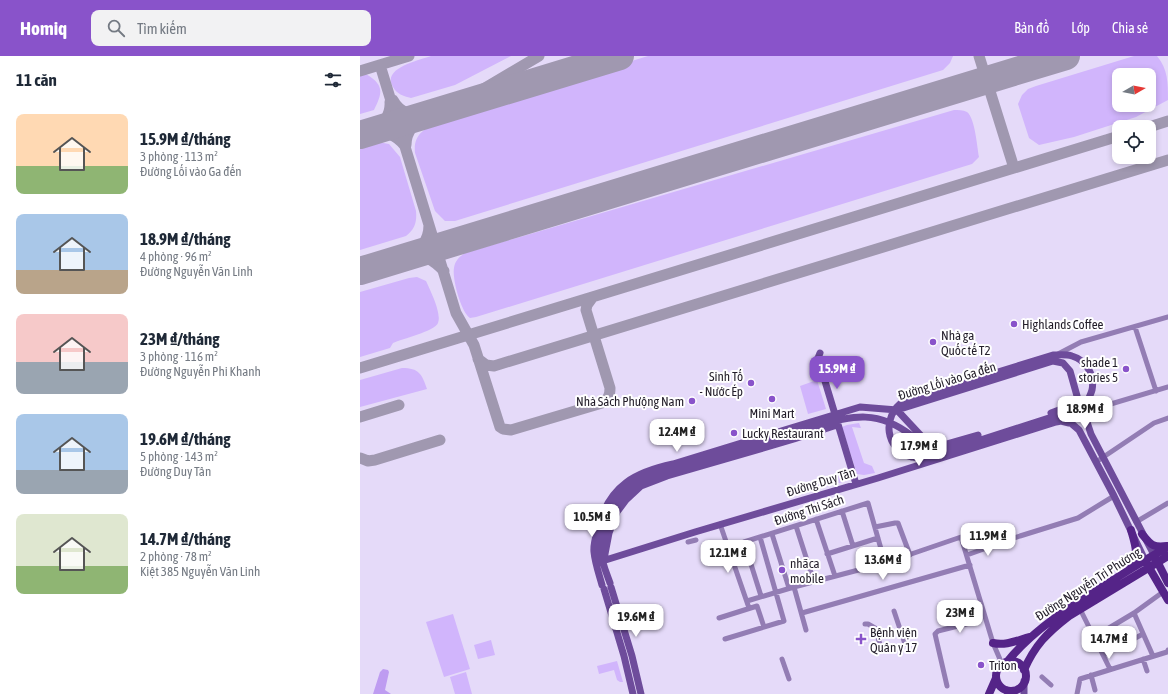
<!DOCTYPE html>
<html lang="vi">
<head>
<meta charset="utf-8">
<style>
  body { margin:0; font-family:"Asap Condensed",sans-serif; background:#f2f2f3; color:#1f2937; height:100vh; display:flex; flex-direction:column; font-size:15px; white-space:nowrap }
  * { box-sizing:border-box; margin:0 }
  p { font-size:13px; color:#747a83 }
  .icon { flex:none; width:22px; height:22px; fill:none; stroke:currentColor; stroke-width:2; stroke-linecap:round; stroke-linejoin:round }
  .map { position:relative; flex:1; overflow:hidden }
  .side { display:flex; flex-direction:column; background:#fff; width:360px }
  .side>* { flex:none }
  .needle { width:26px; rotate:81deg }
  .buttons { position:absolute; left:752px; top:12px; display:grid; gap:8px }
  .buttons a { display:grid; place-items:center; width:44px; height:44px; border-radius:8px; background:#fff; box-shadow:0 2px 6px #0003; font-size:20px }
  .price { position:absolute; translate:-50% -34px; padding:0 9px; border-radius:8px; background:#fff; color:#222; font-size:13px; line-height:26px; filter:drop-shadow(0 1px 2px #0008) }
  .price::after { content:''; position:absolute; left:50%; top:24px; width:12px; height:9px; margin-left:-6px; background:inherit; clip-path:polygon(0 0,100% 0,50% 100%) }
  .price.active { background:#8953ca; color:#fff }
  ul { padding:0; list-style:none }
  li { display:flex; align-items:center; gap:12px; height:100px; padding:0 16px }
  li span { display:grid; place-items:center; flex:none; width:112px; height:80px; border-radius:8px; color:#555 }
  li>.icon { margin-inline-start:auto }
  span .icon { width:48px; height:48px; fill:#fffc; stroke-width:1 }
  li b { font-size:17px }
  h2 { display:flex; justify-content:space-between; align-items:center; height:48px; padding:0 16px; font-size:17px }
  header { display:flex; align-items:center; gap:24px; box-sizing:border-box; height:56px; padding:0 20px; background:#8953ca; color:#fff }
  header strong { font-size:19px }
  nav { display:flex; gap:22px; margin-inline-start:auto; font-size:14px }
  .search { width:280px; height:36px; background:#f2f2f3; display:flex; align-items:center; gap:10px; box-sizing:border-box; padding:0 14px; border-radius:8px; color:#747a83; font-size:15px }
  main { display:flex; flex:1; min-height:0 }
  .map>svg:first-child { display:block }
  .green { fill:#d1b5fc; fill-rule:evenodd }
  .water { fill:#be9cf1 }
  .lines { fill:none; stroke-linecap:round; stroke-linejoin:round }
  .taxiway { stroke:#a098b0; stroke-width:11 }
  .runway { stroke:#a098b0; stroke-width:28 }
  .street { stroke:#937db4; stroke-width:5 }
  .secondary { stroke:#6e4c9b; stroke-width:7 }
  .primary { stroke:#552488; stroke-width:8 }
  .poi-dot { fill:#8953ca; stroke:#fff; stroke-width:1.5 }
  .labels { text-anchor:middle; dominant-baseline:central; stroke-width:4; stroke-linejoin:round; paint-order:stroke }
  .poi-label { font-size:13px; fill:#221d29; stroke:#fff; text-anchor:start }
  .street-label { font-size:13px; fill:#221d29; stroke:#fff }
</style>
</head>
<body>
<header>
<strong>Homiq</strong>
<div class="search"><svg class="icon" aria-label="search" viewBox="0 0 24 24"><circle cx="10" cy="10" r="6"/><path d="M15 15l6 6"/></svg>Tìm kiếm</div>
<nav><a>Bản đồ</a><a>Lớp</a><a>Chia sẻ</a></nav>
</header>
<main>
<section class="side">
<h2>11 căn<svg class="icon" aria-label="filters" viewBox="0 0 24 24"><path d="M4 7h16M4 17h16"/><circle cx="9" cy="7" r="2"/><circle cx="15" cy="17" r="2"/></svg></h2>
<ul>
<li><span style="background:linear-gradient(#ffd9b3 65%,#8fb573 0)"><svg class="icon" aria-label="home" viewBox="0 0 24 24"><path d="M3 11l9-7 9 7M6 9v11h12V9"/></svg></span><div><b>15.9M ₫/tháng</b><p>3 phòng · 113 m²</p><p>Đường Lối vào Ga đến</p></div></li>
<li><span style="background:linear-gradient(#a9c7e8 70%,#b9a48a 0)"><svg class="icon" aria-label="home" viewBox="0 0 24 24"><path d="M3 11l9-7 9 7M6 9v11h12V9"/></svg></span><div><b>18.9M ₫/tháng</b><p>4 phòng · 96 m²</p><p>Đường Nguyễn Văn Linh</p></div></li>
<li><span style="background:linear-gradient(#f6c9c9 60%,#9aa5b1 0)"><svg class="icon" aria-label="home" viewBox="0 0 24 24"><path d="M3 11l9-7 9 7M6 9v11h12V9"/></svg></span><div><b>23M ₫/tháng</b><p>3 phòng · 116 m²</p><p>Đường Nguyễn Phi Khanh</p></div></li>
<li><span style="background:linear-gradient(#a9c7e8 70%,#9aa5b1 0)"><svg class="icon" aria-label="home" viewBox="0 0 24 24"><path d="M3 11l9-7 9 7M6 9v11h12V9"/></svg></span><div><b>19.6M ₫/tháng</b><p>5 phòng · 143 m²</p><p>Đường Duy Tân</p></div></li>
<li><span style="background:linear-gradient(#dfe7d0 65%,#8fb573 0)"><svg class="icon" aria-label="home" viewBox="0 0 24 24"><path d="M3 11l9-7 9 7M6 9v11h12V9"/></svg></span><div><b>14.7M ₫/tháng</b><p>2 phòng · 78 m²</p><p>Kiệt 385 Nguyễn Văn Linh</p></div></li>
</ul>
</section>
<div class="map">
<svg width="808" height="638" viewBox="0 0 808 638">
  <rect width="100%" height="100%" fill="#e5daf9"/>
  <path class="green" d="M71,0h80l-56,29 -44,13c-8,-2 -14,-4 -18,-11 -12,-19 27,-27 38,-31z
    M288,0h305l-3,7 -7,7 -488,151h-10l-10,-10 -20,-58c-2,-19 10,-24 25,-33z
    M774,0h23c11,13 11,27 11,44l-32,17 -62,20 -35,8 -10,-7 -11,-34 4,-9 6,-6 8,-3zM759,19h30v30h-30z
    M6,18c18,11 17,18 8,36l-14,4v-38z
    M594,54c4,0 9,0 13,2 8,6 10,34 12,45l-7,7 -496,153 -6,1c-9,-6 -18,-39 -16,-50 1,-7 5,-11 11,-15z
    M12,85l17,3 11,13 16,54c1,11 -1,18 -10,25l-46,14v-106z
    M57,221l9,4c4,9 16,32 12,42 -3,8 -36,16 -45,20l-3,5 -30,9v-65l49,-14z
    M42,312c17,0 20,6 25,21l-67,18v-27z
    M457,324l9,29 -18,5 -8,-28z
    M499,367l2,5 -9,-1 12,36 8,3 3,7 -11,2 -7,-1 -15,-47 5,-2z
    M486,416l1,6 -4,4 -29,8 -3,-7z
    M93,558l17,55 -26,8 -18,-55z
    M131,584l4,15 -17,4 -4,-14z
    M257,605l6,21h-3l-3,-2 -3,-10 -15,4 -2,-8z
    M106,616l6,22h-17l-5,-17z"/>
  <path class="water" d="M23,613l5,1 1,2 -4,18 6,4h-18l7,-22z"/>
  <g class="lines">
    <path class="taxiway" d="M619,0l35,112
      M20,9l76,248 18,32 26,82 3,2 8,1 91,-27c6,-4 8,-7 8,-15l-24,-78 1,-5 5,-7
      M0,15l49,-15
      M33,44c7,13 18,15 32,15
      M93,51l86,-51
      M789,71l19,-6
      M12,76c11,-7 19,-16 18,-30
      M12,76c14,-1 24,3 33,14
      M46,89c0,-14 9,-22 19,-30
      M47,201c13,-7 22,-16 22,-32
      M48,201c17,-2 24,2 36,14
      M118,303l8,6 8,1 674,-206
      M0,312l759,-232
      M0,361l39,-12
      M0,402l8,3 7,-1 65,-20"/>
    <path class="runway" d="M0,79l260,-79
      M0,215l706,-215"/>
    <path class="street" d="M775,271l21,64
      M698,298l23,-12 87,-25
      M724,356l84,-25
      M736,406l58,-39 14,-5
      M482,455l11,35
      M456,463l19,57
      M776,466l32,-19
      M360,468l29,84
      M436,470l18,56
      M515,471l20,-4h3l12,32
      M412,478l17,54
      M328,486l8,-2
      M467,498l51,-16
      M607,499l53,-19 58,-18 36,-22
      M434,531l12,43
      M401,540l-17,-54 124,-39 17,60
      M387,545l47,-14 91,-24 76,-26 32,106 9,21
      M720,553l30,60
      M534,555l11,33
      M442,557l168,-48
      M774,557l19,43
      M359,562l38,-12 7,21
      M505,568h3l7,4 7,23
      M734,581l40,-24 29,-21
      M365,583l59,-18 -24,-84
      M743,599l40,-21
      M422,603l7,20
      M783,603l4,12
      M731,619l4,15
      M682,621l9,8
      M587,630l-12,-52 3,-3 40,-10
      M717,638l3,-15 87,-27 1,-2"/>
    <path class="secondary" d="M460,297l-2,5 38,126
      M537,354l27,29 2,7
      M691,357l16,-6
      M705,362l-3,-1 -7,-1 -121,39c-8,1 -15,4 -22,2 -27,-7 -31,-41 -8,-56l149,-46c6,0 13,-1 19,1 14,4 23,19 20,34 -2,7 -6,14 -9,20
      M712,368l7,6 35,66 31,64
      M569,393l49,-14
      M244,503l5,-26 8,-21 9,-12 15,-14 26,-10 127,-37 43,-14
      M236,507l99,-31 183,-54 178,-56 5,-1 8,2
      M250,527c-4,-11 -9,-23 -10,-34 0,-5 2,-12 3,-18 8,-30 23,-44 50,-56l162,-49c38,-11 64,-16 97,10 11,8 16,9 20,22
      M242,529c-3,-11 -7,-22 -8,-33 -1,-9 3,-19 5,-27 11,-40 37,-53 74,-61l187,-57 37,3 156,-49 10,2 7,8 9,32 4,7 8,24 63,121
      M251,531l21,69 9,38
      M244,533l20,67 9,38
      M647,634l1,4
      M664,638v-13"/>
    <path class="primary" d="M782,478c9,11 11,14 25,12
      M796,503l12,24
      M787,508l21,36
      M770,512c10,-12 5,-24 1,-38
      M633,587c13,3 25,-3 37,-6
      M636 620a15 15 0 1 1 30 0a15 15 0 1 1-30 0Z
      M647,606c26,-32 61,-54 95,-75 22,-14 44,-28 66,-40
      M664,614c11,-25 23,-37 45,-54l99,-60
      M629,638l7,-16"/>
  </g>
  <g class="poi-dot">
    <circle cx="654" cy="268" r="4"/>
    <circle cx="573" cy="286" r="4"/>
    <circle cx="766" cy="313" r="4"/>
    <circle cx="391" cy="327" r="4"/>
    <circle cx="412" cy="343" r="4"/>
    <circle cx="332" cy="345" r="4"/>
    <circle cx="374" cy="377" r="4"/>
    <circle cx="422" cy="514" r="4"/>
    <path d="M499 577h4v4h4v4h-4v4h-4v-4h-4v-4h4z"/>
    <circle cx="621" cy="609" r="4"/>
  </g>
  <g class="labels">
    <g class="poi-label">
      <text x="662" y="268">Highlands Coffee</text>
      <text x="581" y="279">Nhà ga<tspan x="581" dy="15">Quốc tế T2</tspan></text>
      <text x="758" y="306" text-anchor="end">shade 1<tspan x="758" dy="15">stories 5</tspan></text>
      <text x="383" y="320" text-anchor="end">Sinh Tố<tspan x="383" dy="15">- Nước Ép</tspan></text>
      <text x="324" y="345" text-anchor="end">Nhà Sách Phưộng Nam</text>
      <text x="412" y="357" text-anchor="middle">Mini Mart</text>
      <text x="382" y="377">Lucky Restaurant</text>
      <text x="430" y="507">nhãca<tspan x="430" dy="15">mobile</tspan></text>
      <text x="510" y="576">Bệnh viện<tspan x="510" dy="15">Quân y 17</tspan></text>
      <text x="629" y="609">Triton</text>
    </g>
    <g class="street-label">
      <text transform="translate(587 325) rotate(-17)">Đường Lối vào Ga đến</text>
      <text transform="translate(461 426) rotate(-17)">Đường Duy Tân</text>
      <text transform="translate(449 454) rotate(-18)">Đường Thi Sách</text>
      <text transform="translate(728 528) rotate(-33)">Đường Nguyễn Tri Phương</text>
    </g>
  </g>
</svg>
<div class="buttons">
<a><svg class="needle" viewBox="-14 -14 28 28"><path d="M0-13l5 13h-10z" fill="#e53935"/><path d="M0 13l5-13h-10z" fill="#747a83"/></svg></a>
<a><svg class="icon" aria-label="locate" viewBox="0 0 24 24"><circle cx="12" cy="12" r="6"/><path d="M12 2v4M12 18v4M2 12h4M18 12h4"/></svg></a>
</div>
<b class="price active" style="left:477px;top:334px">15.9M ₫</b>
<b class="price" style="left:725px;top:374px">18.9M ₫</b>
<b class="price" style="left:317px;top:397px">12.4M ₫</b>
<b class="price" style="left:559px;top:411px">17.9M ₫</b>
<b class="price" style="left:232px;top:482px">10.5M ₫</b>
<b class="price" style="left:628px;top:501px">11.9M ₫</b>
<b class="price" style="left:368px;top:518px">12.1M ₫</b>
<b class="price" style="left:523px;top:525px">13.6M ₫</b>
<b class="price" style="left:600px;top:578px">23M ₫</b>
<b class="price" style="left:276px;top:582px">19.6M ₫</b>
<b class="price" style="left:749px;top:604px">14.7M ₫</b>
</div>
</main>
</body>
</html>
